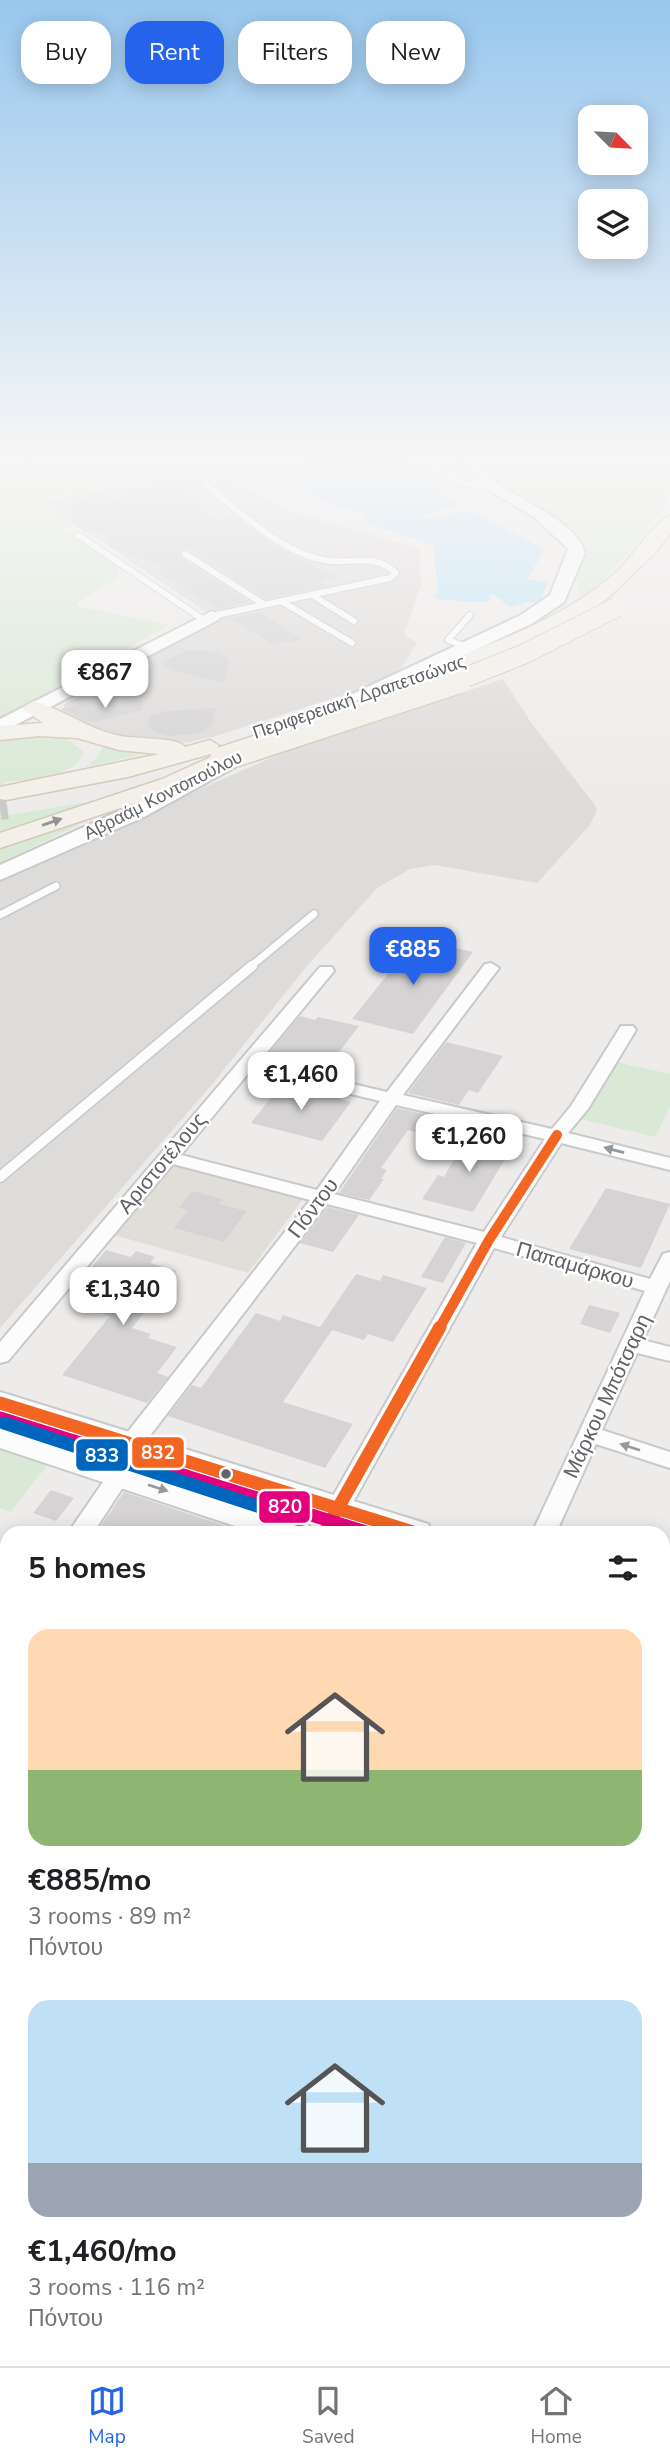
<!DOCTYPE html>
<html lang="en">
<head>
<meta charset="utf-8">
<style>
  body { margin:0; font-family:"Nunito Sans",sans-serif; background:#f2f2f2; color:#202124; height:100vh; display:flex; flex-direction:column; font-size:26px; white-space:nowrap }
  * { box-sizing:border-box; margin:0 }
  p { font-size:23px; color:#757577 }
  .icon { flex:none; width:38px; height:38px; fill:none; stroke:currentColor; stroke-width:2; stroke-linecap:round; stroke-linejoin:round }
  .map { position:relative; flex:1; overflow:hidden }
  .details { position:absolute; left:0px; top:1526px; width:670px; height:840px; display:flex; flex-direction:column; background:#fff; border-radius:21px 21px 0 0; box-shadow:0 4px 18px #0003 }
  .details>* { flex:none }
  .top-card { position:absolute; left:21px; top:21px; width:628px; height:63px; display:flex; gap:14px }
  .needle { width:46px; rotate:114deg }
  .buttons { position:absolute; left:578px; top:105px; display:grid; gap:14px }
  .buttons a { display:grid; place-items:center; width:70px; height:70px; border-radius:14px; background:#fff; box-shadow:0 4px 18px #0003; font-size:35px }
  .price { position:absolute; translate:-50% -60px; padding:0 16px; border-radius:14px; background:#fff; color:#222; font-size:23px; line-height:46px; filter:drop-shadow(0 2px 4px #0008) }
  .price::after { content:''; position:absolute; left:50%; top:42px; width:21px; height:16px; margin-left:-10px; background:inherit; clip-path:polygon(0 0,100% 0,50% 100%) }
  .price.selected { background:#2563eb; color:#fff }
  ul { padding:0; list-style:none }
  li { display:grid; align-content:center; gap:14px; height:371px; padding:0 28px }
  li span { display:grid; place-items:center; height:217px; border-radius:21px; color:#555 }
  li>.icon { margin-inline-start:auto }
  span .icon { width:126px; height:126px; fill:#fffc; stroke-width:1 }
  li b { font-size:30px }
  h2 { display:flex; justify-content:space-between; align-items:center; height:84px; padding:0 28px; font-size:30px }
  .tag { padding:0 24px; border-radius:21px; background:#fff; box-shadow:0 4px 18px #0003; font-size:24px; line-height:63px }
  .tag.selected { background:#2563eb; color:#fff }
  .menu { display:flex; justify-content:space-around; align-items:center; height:98px; border-top:2px solid #e0e0e0; background:#fff; font-size:19px; color:#757577 }
  .menu a { display:grid; justify-items:center; gap:4px }
  .menu .selected { color:#2563eb }
  .map>svg:first-child { display:block }
  .industrial { fill:#dedcda }
  .education { fill:#e1deda }
  .green { fill:#dae9d6 }
  .water { fill:#c0e4f6 }
  .building { fill:#d5d3d3 }
  .lines { fill:none; stroke-linecap:round; stroke-linejoin:round }
  .primary-tunnel { stroke:#cacac9; stroke-width:24; stroke-dasharray:24 12; stroke-linecap:butt }
  .lane-far2-casing { stroke:#c9c9c9; stroke-width:8 }
  .lane-far1-casing { stroke:#c9c9c9; stroke-width:10 }
  .lane-casing { stroke:#c9c9c9; stroke-width:13 }
  .street-casing { stroke:#c9c9c9; stroke-width:4 }
  .secondary-casing { stroke:#c8c9c9; stroke-width:4 }
  .primary-casing { stroke:#d4caba; stroke-width:3 }
  .path { stroke:#cacfcc; stroke-width:2.5; stroke-dasharray:4.5 2; stroke-linecap:butt }
  .lane-far2 { stroke:#fcfcfc; stroke-width:6 }
  .lane-far1 { stroke:#fcfcfc; stroke-width:7 }
  .lane { stroke:#fcfcfc; stroke-width:10 }
  .street { fill:#fcfcfc; fill-rule:evenodd }
  .secondary { fill:#fcfcfc; fill-rule:evenodd }
  .primary { fill:#f3f0e9; fill-rule:evenodd }
  .primary-bridge-far1-casing { stroke:#d4caba; stroke-width:21; stroke-linecap:butt }
  .primary-bridge-casing { stroke:#d4caba; stroke-width:27; stroke-linecap:butt }
  .primary-bridge-far1 { stroke:#f3f0e9; stroke-width:19 }
  .primary-bridge { stroke:#f3f0e9; stroke-width:24 }
  .bus-1-far1-casing { stroke:#fff; stroke-width:16 }
  .bus-1-casing { stroke:#fff; stroke-width:18 }
  .bus-2-casing { stroke:#fff; stroke-width:18 }
  .bus-3-casing { stroke:#fff; stroke-width:18 }
  .bus-1-far1 { stroke:#f26522; stroke-width:10 }
  .bus-1 { stroke:#f26522; stroke-width:13 }
  .bus-2 { stroke:#e5007d; stroke-width:13 }
  .bus-3 { stroke:#0065bd; stroke-width:13 }
  .oneway { fill:#939494 }
  .oneway2 { fill:#96999b }
  .bus-dot { fill:#5f6367; stroke:#fff; stroke-width:2.5 }
  .labels { text-anchor:middle; dominant-baseline:central; stroke-width:5; stroke-linejoin:round; paint-order:stroke }
  .far-street-label { font-size:18px; fill:#5f6367; stroke:#fff }
  .street-label { font-size:21px; fill:#5f6367; stroke:#fff }
  .line-badge { stroke:#fff; stroke-width:2.5 }
  .badge-label { font-size:19px; text-anchor:middle; font-weight:bold; fill:#fff }
</style>
</head>
<body>
<div class="map">
<svg width="670" height="2366" viewBox="0 0 670 2366">
  <rect width="100%" height="100%" fill="#eeecea"/>
  <path class="industrial" d="M215,470l69,39 135,40 2,36 -17,49 13,9 -17,27 -23,14 -161,52 -27,6 -41,2 -71,-20 -15,-10 3,-11 153,-83 -178,-119z
    M503,679l27,42 64,83 3,6 -7,15 -53,58 -102,-18 -25,4 -33,19 -70,78 -97,121 -210,241v-451l289,-127z"/>
  <path class="education" d="M174,1163l129,36 -55,74 -134,-38z"/>
  <path class="green" d="M0,457h182l19,13 -176,32 15,-1 36,24 -14,4 55,37v11l-39,25 -1,4 92,19 -169,96z
    M476,457l194,1c0,12 0,28 -1,38 -8,23 -67,94 -90,100l-2,-16 11,-28c-16,-33 -54,-44 -81,-64 -12,-8 -22,-21 -31,-31z
    M6,735l57,1 20,15c-2,26 -59,29 -80,31l6,33 89,-15 -98,35v-98z
    M104,745l57,5 -76,17 11,-8z
    M109,810l-109,53v-15z
    M613,1061l57,13v33l-15,30 -75,-18z
    M0,1415l290,93 6,3 1,8 -2,2 -295,-88z
    M0,1448l48,16 -37,48 -11,-4z"/>
  <path class="water" d="M296,457h111l41,41 15,7 -16,2 -32,13 56,-9 74,38 -18,30 21,3 -9,21 -10,-1 -19,5 -16,-12h-5l1,6c-10,3 -42,-1 -55,-2l2,-13 -3,-41 -65,-21 -6,-10 -36,-11 -54,-34 31,-5z"/>
  <path class="building" d="M169,484h11l35,37 20,-4 38,27 63,33 -16,4 8,5 -62,13 -78,-50h-6l-3,5 3,5 68,43 -32,7 -63,-39 9,-3 -54,-20 -6,-14 -19,-1 -14,-10 2,-18 6,-4 23,-4 19,3 8,-9 31,-2z
    M259,612l44,27 -29,6 -43,-27z
    M189,650l28,2 13,7 -6,24 -46,-11 -18,-9z
    M142,700l1,10 -46,11h-10l-26,-12 25,-6z
    M216,708l-5,18 -11,7 -33,3 -11,-3 -8,-7 1,-10 16,-5z
    M416,939l57,13 -60,82 -61,-15z
    M300,1016l15,4 3,-3 41,9 -37,48 -27,-6 3,-4 -14,-4 3,-4 -17,-4z
    M446,1042l57,14 -25,37 -9,-3 -10,15 -51,-12z
    M284,1081l67,21 -29,39 -71,-18z
    M397,1108l52,12 -11,18 -30,-8 -27,38 6,2 -6,9h3l-15,21 -30,-7z
    M468,1135l45,11 -40,66 -51,-13 16,-24 6,2z
    M606,1188l64,16 -29,64 -72,-19z
    M192,1191l30,8 -3,5 28,7 -23,31 -50,-14 14,-18 -9,-2z
    M328,1207l31,8 -26,37 -33,-9z
    M445,1237l21,6 -23,40 -22,-6z
    M106,1250l25,7 5,-6 19,6 -5,6 26,8 -44,57 19,6 -3,4 29,9 -20,26 11,4 -21,26 -85,-28 48,-59 -20,-7 5,-6 -26,-8z
    M356,1274l24,7 3,-6 44,13 -34,54 -25,-8 -4,6 -32,-10 -49,72 70,22 -28,44 -157,-52 24,-31 9,3 55,-75 24,8 3,-6 37,12z
    M589,1305l31,8 -10,20 -30,-9z
    M51,1490l23,8 -18,23 -23,-8z
    M124,1492l116,39v2h-144z"/>
  <g class="lines">
    <path class="primary-tunnel" d="M0,808l7,-1"/>
    <g class="lane-far2-casing">
      <path id="lane-far2" d="M427,457c20,20 34,30 63,28
        M205,484c34,27 75,68 119,76 26,5 51,-8 72,13l-6,5 -178,38
        M78,535l126,85
        M185,554l77,49
        M312,595l42,26
        M281,601l71,42
        M467,647l-19,-7 22,-25"/>
    </g>
    <g class="lane-far1-casing">
      <path id="lane-far1" d="M0,915l56,-29
        M250,967l64,-53"/>
    </g>
    <g class="lane-casing">
      <path id="lane" d="M0,1177l252,-211"/>
    </g>
    <g class="street-casing">
      <path id="street" d="M491,963l8,5 -96,127 149,34 19,-23 50,-80h12l3,4 -48,79 -20,24 102,25v12l-109,-27 -60,94 149,42 13,-25 7,-2v29l-27,59 27,7v14l-33,-8 -35,77 68,22v16l-74,-24 -40,89h-24l113,-242 -151,-43 -158,285h-24l165,-290 -150,-39 -188,246h-16l-3,-6 3,-6 187,-238 -137,-36 -165,197 -8,2v-21l320,-375h12l2,4 -75,91 128,30 98,-128zM251,1070l129,31 -63,89 -136,-35zM396,1105l149,34 -61,93 -150,-38z
        M120,1467l8,2 3,6 -38,58h-25l44,-64z
        M7,1629v28l-7,2v-28z
        M0,1829l7,3v24l-7,-3z
        M7,2067v40l-7,3v-40z
        M670,2082v50l-7,3v-50z
        M663,2238l7,3v32l-7,-3z
        M139,2359h35l-3,7h-35z
        M357,2359h34l-3,7h-34z
        M573,2359h34l-2,7h-34z"/>
    </g>
    <g class="secondary-casing">
      <path id="secondary" d="M458,457h15c7,8 14,18 22,24 23,19 83,41 90,72l-21,49 -31,21 -218,103h-14l-3,-4 3,-4 220,-103 29,-20 18,-46 -34,-32 -49,-29z
        M212,611l9,5 -3,4 -218,113v-14z
        M228,757l7,2 3,4 -3,4 -91,50 -144,63v-15l128,-58z
        M0,1392l428,132 5,9h-58l-375,-119z
        M0,1424l308,100 5,9h-57l-256,-85z
        M663,1598l7,2v28l-7,-2z
        M663,1639l7,1v30l-7,-2z"/>
    </g>
    <g class="primary-casing">
      <path id="primary" d="M670,516v18l-15,19 -47,45 -26,18 -57,28 -64,25h-14l-4,-4 4,-4c60,-23 123,-47 172,-91 12,-12 38,-51 51,-54z
        M33,701c30,8 56,29 88,35 14,3 58,1 64,11l25,-7 11,7 -3,5 -90,25 -122,23 -6,-1v-12l159,-33 -40,-4 -42,-12 -38,-2 -39,4v-14l43,-3 -21,-15z
        M222,752l8,2 3,5 -3,5 -52,25 -178,59v-15l162,-54z"/>
    </g>
    <path class="path" d="M0,483l36,-26"/>
    <use href="#lane-far2" class="lane-far2"/>
    <use href="#lane-far1" class="lane-far1"/>
    <use href="#lane" class="lane"/>
    <use href="#street" class="street"/>
    <use href="#secondary" class="secondary"/>
    <use href="#primary" class="primary"/>
    <g class="primary-bridge-far1-casing">
      <path id="primary-bridge-far1" d="M454,682l70,-28 93,-47"/>
    </g>
    <g class="primary-bridge-casing">
      <path id="primary-bridge" d="M222,759l237,-78"/>
    </g>
    <use href="#primary-bridge-far1" class="primary-bridge-far1"/>
    <use href="#primary-bridge" class="primary-bridge"/>
    <g class="bus-1-far1-casing">
      <path id="bus-1-far1" d="M439,1329l50,-89 68,-105"/>
    </g>
    <g class="bus-1-casing">
      <path id="bus-1" d="M0,1403l416,130
        M324,1533l116,-206"/>
    </g>
    <g class="bus-2-casing">
      <path id="bus-2" d="M0,1418l369,115"/>
    </g>
    <g class="bus-3-casing">
      <path id="bus-3" d="M4,1423l296,97"/>
    </g>
    <use href="#bus-1-far1" class="bus-1-far1"/>
    <use href="#bus-1" class="bus-1"/>
    <use href="#bus-2" class="bus-2"/>
    <use href="#bus-3" class="bus-3"/>
  </g>
  <defs><path id="oneway-solid" d="M-6-.8H1V-3.2L6.5 0L1 3.2V.8H-6Z" transform="scale(1.75)"/></defs>
  <use class="oneway" href="#oneway-solid" transform="translate(52 822) rotate(-19)"/>
  <g class="oneway2">
    <use href="#oneway-solid" transform="translate(614 1150) rotate(-165)"/>
    <use href="#oneway-solid" transform="translate(630 1447) rotate(-162)"/>
    <use href="#oneway-solid" transform="translate(158 1488) rotate(18)"/>
  </g>
  <linearGradient id="sky" x2="0" y2="1"><stop stop-color="#98c7ee"/><stop offset="0.58" stop-color="#f7f6f6"/><stop offset="1" stop-color="#f7f6f6" stop-opacity="0"/></linearGradient>
  <rect width="670" height="788" fill="url(#sky)"/>
  <circle class="bus-dot" cx="226" cy="1474" r="6"/>
  <g class="labels">
    <g class="far-street-label">
      <text transform="translate(359 697) rotate(-19)">Περιφερειακή Δραπετσώνας</text>
      <text transform="translate(163 795) rotate(-27)">Αβραάμ Κοντοπούλου</text>
    </g>
    <g class="street-label">
      <text transform="translate(162 1163) rotate(-50)">Αριστοτέλους</text>
      <text transform="translate(313 1208) rotate(-53)">Πόντου</text>
      <text transform="translate(575 1265) rotate(16)">Παπαμάρκου</text>
      <text transform="translate(607 1396) rotate(-65)">Μάρκου Μπότσαρη</text>
    </g>
  </g>
  <g class="line-badge">
    <rect x="131" y="1436" width="54" height="33" rx="7" fill="#f26522"/>
    <rect x="75" y="1438" width="54" height="34" rx="7" fill="#0065bd"/>
    <rect x="258" y="1490" width="53" height="34" rx="7" fill="#e5007d"/>
  </g>
  <g class="badge-label">
    <text x="158" y="1459">832</text>
    <text x="102" y="1462">833</text>
    <text x="285" y="1513">820</text>
  </g>
</svg>
<div class="buttons">
<a><svg class="needle" viewBox="-14 -14 28 28"><path d="M0-13l5 13h-10z" fill="#e53935"/><path d="M0 13l5-13h-10z" fill="#757577"/></svg></a>
<a><svg class="icon" aria-label="layers" viewBox="0 0 24 24"><path d="M12 4l9 5-9 5-9-5zM3 14l9 5 9-5"/></svg></a>
</div>
<b class="price" style="left:105px;top:710px">€867</b>
<b class="price selected" style="left:413px;top:987px">€885</b>
<b class="price" style="left:301px;top:1112px">€1,460</b>
<b class="price" style="left:469px;top:1174px">€1,260</b>
<b class="price" style="left:123px;top:1327px">€1,340</b>
<div class="top-card">
<a class="tag">Buy</a>
<a class="tag selected">Rent</a>
<a class="tag">Filters</a>
<a class="tag">New</a>
</div>
<section class="details">
<h2>5 homes<svg class="icon" aria-label="filters" viewBox="0 0 24 24"><path d="M4 7h16M4 17h16"/><circle cx="9" cy="7" r="2"/><circle cx="15" cy="17" r="2"/></svg></h2>
<ul>
<li><span style="background:linear-gradient(#ffd9b3 65%,#8fb573 0)"><svg class="icon" aria-label="home" viewBox="0 0 24 24"><path d="M3 11l9-7 9 7M6 9v11h12V9"/></svg></span><div><b>€885/mo</b><p>3 rooms · 89 m²</p><p>Πόντου</p></div></li>
<li><span style="background:linear-gradient(#bfe0f5 75%,#9aa5b1 0)"><svg class="icon" aria-label="home" viewBox="0 0 24 24"><path d="M3 11l9-7 9 7M6 9v11h12V9"/></svg></span><div><b>€1,460/mo</b><p>3 rooms · 116 m²</p><p>Πόντου</p></div></li>
</ul>
</section>
</div>
<nav class="menu">
<a class="selected"><svg class="icon" aria-label="map" viewBox="0 0 24 24"><path d="M3 6l6-2 6 2 6-2v14l-6 2-6-2-6 2zM9 4v14M15 6v14"/></svg>Map</a>
<a><svg class="icon" aria-label="saved" viewBox="0 0 24 24"><path d="M7 4h10v16l-5-4-5 4z"/></svg>Saved</a>
<a><svg class="icon" aria-label="home" viewBox="0 0 24 24"><path d="M3 11l9-7 9 7M6 9v11h12V9"/></svg>Home</a>
</nav>
</body>
</html>
